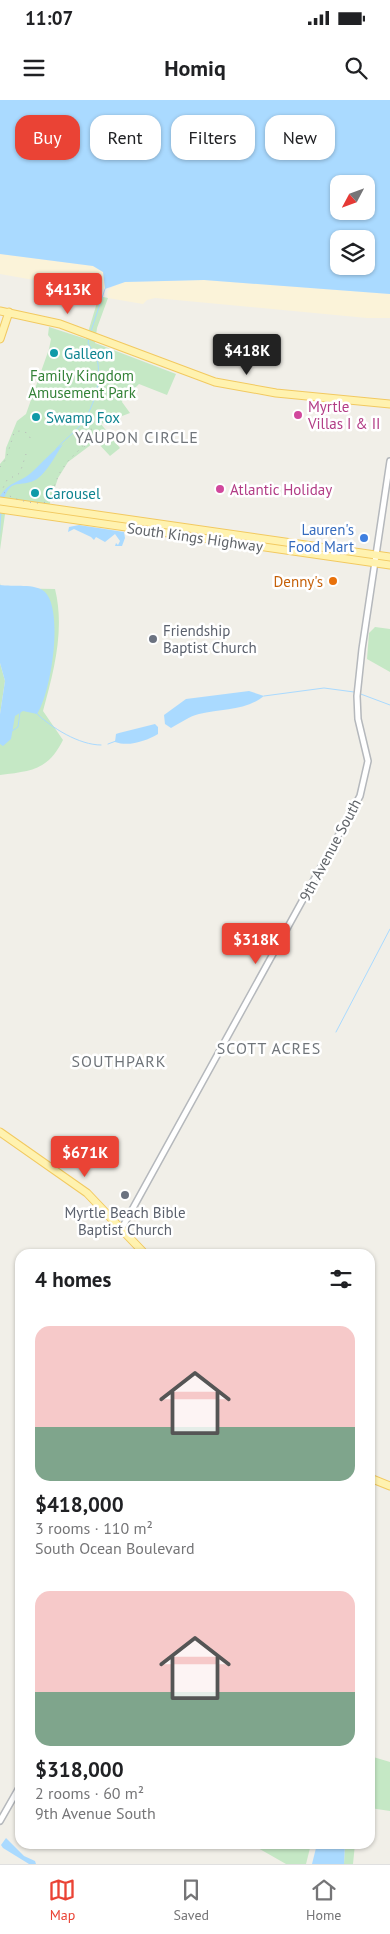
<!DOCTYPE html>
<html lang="en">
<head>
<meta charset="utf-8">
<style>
  body { margin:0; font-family:"PT Sans",sans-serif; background:#f2f2f2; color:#202124; height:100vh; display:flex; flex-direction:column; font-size:19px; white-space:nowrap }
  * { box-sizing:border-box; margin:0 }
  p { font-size:16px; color:#757577 }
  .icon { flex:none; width:28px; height:28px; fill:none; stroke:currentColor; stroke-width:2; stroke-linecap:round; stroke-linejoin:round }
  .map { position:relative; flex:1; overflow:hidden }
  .drawer { position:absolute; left:15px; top:1149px; width:360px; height:600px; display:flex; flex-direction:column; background:#fff; border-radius:15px; box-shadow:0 1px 4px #0004 }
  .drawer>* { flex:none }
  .top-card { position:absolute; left:15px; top:15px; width:360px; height:45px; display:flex; gap:10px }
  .needle { width:32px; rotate:229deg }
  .buttons { position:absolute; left:330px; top:75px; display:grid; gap:10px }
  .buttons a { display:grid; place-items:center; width:45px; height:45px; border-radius:10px; background:#fff; box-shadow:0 1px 4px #0004; font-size:25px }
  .price { position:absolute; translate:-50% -42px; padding:0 11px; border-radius:5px; background:#ea4335; color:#fff; font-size:16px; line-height:32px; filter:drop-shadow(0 1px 2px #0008) }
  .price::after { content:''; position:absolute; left:50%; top:30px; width:15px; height:11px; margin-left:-8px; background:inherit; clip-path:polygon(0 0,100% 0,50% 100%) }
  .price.active { background:#222; color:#fff }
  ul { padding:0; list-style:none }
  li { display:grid; align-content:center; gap:10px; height:265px; padding:0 20px }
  li span { display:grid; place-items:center; height:155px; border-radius:15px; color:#555 }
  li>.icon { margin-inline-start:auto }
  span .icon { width:90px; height:90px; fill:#fffc; stroke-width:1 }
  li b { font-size:21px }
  h2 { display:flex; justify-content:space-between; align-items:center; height:60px; padding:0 20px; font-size:21px }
  .tag { padding:0 18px; border-radius:15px; background:#fff; box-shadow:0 1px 4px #0004; font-size:18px; line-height:45px }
  .tag.active { background:#ea4335; color:#fff }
  .status { display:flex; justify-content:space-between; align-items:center; height:35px; padding:0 25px; background:#fff; direction:ltr }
  .status svg { height:14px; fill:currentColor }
  header { display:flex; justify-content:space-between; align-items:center; height:65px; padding:0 20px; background:#fff; font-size:22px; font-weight:700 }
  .dock { display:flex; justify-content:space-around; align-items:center; height:70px; border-top:1px solid #e0e0e0; background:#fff; font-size:14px; color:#757577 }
  .dock a { display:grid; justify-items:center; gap:2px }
  .dock .active { color:#ea4335 }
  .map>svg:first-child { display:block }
  .green { fill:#c5e8c5 }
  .sand { fill:#fbf3d9 }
  .water { fill:#aadaff; fill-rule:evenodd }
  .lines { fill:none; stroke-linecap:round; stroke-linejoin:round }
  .stream { stroke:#aadaff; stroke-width:1 }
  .minor-casing { stroke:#b5b8bc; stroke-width:8 }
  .major-casing { stroke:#f2c960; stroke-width:9 }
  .minor { stroke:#fff; stroke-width:5 }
  .major { stroke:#fff2af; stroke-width:7 }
  .rail { stroke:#b6b7b8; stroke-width:1; stroke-dasharray:1 6; stroke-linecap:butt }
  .culture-dot { fill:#0f9aa8; stroke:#fff; stroke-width:2 }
  .hotel-dot { fill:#d1479c; stroke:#fff; stroke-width:2 }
  .shop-dot { fill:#3f7fe0; stroke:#fff; stroke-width:2 }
  .food-dot { fill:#e8710a; stroke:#fff; stroke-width:2 }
  .worship-dot { fill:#6b7280; stroke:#fff; stroke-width:2 }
  .labels { text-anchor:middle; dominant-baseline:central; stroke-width:5; stroke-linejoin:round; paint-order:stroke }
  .culture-label { font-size:15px; fill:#0d838f; stroke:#fff; text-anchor:start }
  .park-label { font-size:15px; fill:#348238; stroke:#fff }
  .hotel-label { font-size:15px; fill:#b23c85; stroke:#fff; text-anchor:start }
  .shop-label { font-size:15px; fill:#366cbe; stroke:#fff; text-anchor:end }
  .street-label { font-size:15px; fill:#5f6368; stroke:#fff }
  .food-label { font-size:15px; fill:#c56008; stroke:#fff; text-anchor:end }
  .worship-label { font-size:15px; fill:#5b616d; stroke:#fff; text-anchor:start }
  .neighbourhood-label { font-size:16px; letter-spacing:1px; fill:#70757a; stroke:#fff }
</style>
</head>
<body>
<div class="status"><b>11:07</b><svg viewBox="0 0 49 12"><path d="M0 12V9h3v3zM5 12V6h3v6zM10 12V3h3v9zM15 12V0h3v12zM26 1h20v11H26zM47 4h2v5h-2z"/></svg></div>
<header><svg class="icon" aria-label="menu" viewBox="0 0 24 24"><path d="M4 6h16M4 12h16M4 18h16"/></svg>Homiq<svg class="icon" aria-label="search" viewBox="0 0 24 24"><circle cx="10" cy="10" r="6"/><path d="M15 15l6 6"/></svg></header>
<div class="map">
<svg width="390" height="1764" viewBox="0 0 390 1764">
  <rect width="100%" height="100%" fill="#f1efe8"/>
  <path class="green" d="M99,196l9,2 -11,30 -2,15 81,31 -9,21 -28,-11 -8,8 -7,2 -2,8 8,11 -29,11 19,24 -10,8 -14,-15 -28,21 -10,16 -9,28 -42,-6 -7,50v-86l5,-6 1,-10 11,-27 9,-7 23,-65 2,-10 -3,-4 1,-8 37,12z
    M0,483l1,5 54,1c10,40 -1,82 -12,122l20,29c-15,30 -31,31 -63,35v-57c14,-21 2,-50 0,-72 0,-21 0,-43 0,-63z
    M375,527l15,2v43l-23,-13 2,-26z
    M0,563l5,18 -5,33z
    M370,1656l20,6v49l-20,-3z
    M251,1744h60l-5,20h-20z
    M345,1744h10l-2,20h-9z"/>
  <path class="sand" d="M0,154l93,12 10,6 3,15 -5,3 -2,6c-10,-2 -13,2 -20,-8l-79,-14z
    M204,180l186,14v24h-23l-212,-20 -8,2 -4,4 -35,-6c-3,-11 8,-13 17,-16z"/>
  <path class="water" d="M0,0h390v194l-186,-14 -79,2 -20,7 -2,-17 -10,-6 -93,-12zM339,84h27v27h-27zM339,139h27v27h-27z
    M117,271l13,6 -1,4 -14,-4 -1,-2z
    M63,344c-8,12 -15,27 -26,35 -7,5 -16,4 -23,6 -14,5 -13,39 -14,52v-41c11,-16 20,-13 32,-24 11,-10 19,-20 31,-28z
    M79,425l45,7 1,6 -3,8h-7l1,-3 2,2 2,-4 -5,-7 -10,8 -9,-5 -2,3 -3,-3 -17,-8 -6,3 1,-5z
    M0,485c12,2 36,-2 45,7 19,19 6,101 -8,122l-14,-3 -8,5 -4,23 -8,7 -3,-2v-30l5,-33 -5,-18z
    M249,591l15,5c-19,15 -42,12 -65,18 -9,2 -19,9 -28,14l-6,-4 -1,-9 22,-16z
    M155,624l3,3v7c-12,7 -29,13 -43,8l1,-8 3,-1z
    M6,1738l18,18 11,5 1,3h-7l-26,-16 -2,-3z
    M317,1744h28l-1,20h-32z"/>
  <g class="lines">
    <path class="stream" d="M91,231l14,-42
      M56,349c6,-7 13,-12 20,-19 16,-16 25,-44 22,-66 -1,-7 -7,-15 -10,-21l1,-5
      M358,593l32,12
      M264,596l60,-8 30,4
      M36,613c16,15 43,32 65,32
      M12,631l6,-4 2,-15
      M108,644l8,-3
      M336,932l54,-103"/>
    <g class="minor-casing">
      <path id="minor" d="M122,1128l238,-432 8,-35 -10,-42 -1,-23 5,-47 28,-188
        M0,1721l20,-35"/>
    </g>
    <g class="major-casing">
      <path id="major" d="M0,211l60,13 155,58 61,11 114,11
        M0,239l9,-27
        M0,401l390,56
        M0,409l390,56
        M0,1032l87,61 58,61
        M370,1378l20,8"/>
    </g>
    <use href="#minor" class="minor"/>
    <use href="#major" class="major"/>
    <path class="rail" d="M26,354l-6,19 -13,7 -5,10c6,9 37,17 46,11l11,-27 8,-12 18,-18 2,-13 3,-2 6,1 1,8 -18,12
      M0,367l6,-8 8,-26 5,-2 9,2 3,7"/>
  </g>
  <g class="culture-dot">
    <circle cx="54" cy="253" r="5"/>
    <circle cx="36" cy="317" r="5"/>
    <circle cx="35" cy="393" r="5"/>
  </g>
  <g class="hotel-dot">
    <circle cx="298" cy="315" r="5"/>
    <circle cx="220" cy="389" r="5"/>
  </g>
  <circle class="shop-dot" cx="364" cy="438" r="5"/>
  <circle class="food-dot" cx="333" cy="481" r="5"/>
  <g class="worship-dot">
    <circle cx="153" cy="539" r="5"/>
    <circle cx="125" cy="1095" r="5"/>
  </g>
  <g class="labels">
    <g class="culture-label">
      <text x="64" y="253">Galleon</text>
      <text x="46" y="317">Swamp Fox</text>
      <text x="45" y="393">Carousel</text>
    </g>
    <g class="park-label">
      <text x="82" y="275">Family Kingdom<tspan x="82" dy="17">Amusement Park</tspan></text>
    </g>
    <g class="hotel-label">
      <text x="308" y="306">Myrtle<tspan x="308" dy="17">Villas I &amp; II</tspan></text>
      <text x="230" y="389">Atlantic Holiday</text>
    </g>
    <g class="shop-label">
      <text x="354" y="429">Lauren's<tspan x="354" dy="17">Food Mart</tspan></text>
    </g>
    <g class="street-label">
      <text transform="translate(195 437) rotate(8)">South Kings Highway</text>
      <text transform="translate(330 750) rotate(-62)">9th Avenue South</text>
    </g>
    <g class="food-label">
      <text x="323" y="481">Denny's</text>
    </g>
    <g class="worship-label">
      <text x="163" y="530">Friendship<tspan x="163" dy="17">Baptist Church</tspan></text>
      <text x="125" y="1112" text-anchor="middle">Myrtle Beach Bible<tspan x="125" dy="17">Baptist Church</tspan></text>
    </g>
    <g class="neighbourhood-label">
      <text x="137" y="337">YAUPON CIRCLE</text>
      <text x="269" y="948">SCOTT ACRES</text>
      <text x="119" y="961">SOUTHPARK</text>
    </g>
  </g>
</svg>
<div class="buttons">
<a><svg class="needle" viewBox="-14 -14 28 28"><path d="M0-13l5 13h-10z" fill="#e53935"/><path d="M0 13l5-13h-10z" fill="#757577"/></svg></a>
<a><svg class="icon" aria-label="layers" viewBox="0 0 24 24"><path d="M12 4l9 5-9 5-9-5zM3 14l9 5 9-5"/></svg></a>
</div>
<b class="price" style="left:68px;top:215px">$413K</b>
<b class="price active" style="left:247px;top:276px">$418K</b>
<b class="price" style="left:256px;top:865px">$318K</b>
<b class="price" style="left:85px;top:1078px">$671K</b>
<div class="top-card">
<a class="tag active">Buy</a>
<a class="tag">Rent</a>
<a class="tag">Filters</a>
<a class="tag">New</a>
</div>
<section class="drawer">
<h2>4 homes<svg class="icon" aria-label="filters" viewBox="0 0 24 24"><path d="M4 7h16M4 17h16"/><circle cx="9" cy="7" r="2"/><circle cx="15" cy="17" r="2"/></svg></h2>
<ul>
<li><span style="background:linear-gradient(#f6c9c9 65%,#7fa58c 0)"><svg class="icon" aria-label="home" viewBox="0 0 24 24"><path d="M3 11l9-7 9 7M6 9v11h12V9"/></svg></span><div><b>$418,000</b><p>3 rooms · 110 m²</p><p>South Ocean Boulevard</p></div></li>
<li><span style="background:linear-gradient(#f6c9c9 65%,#7fa58c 0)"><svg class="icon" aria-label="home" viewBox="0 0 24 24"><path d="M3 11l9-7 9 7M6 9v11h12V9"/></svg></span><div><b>$318,000</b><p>2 rooms · 60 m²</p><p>9th Avenue South</p></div></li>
</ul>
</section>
</div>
<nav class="dock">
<a class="active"><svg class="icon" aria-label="map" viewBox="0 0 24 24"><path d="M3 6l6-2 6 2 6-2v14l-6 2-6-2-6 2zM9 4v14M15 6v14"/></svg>Map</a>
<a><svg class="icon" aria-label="saved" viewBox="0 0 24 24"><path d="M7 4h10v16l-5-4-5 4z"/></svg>Saved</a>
<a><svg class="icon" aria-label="home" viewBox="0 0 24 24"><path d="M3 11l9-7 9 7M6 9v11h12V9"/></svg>Home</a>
</nav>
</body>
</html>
